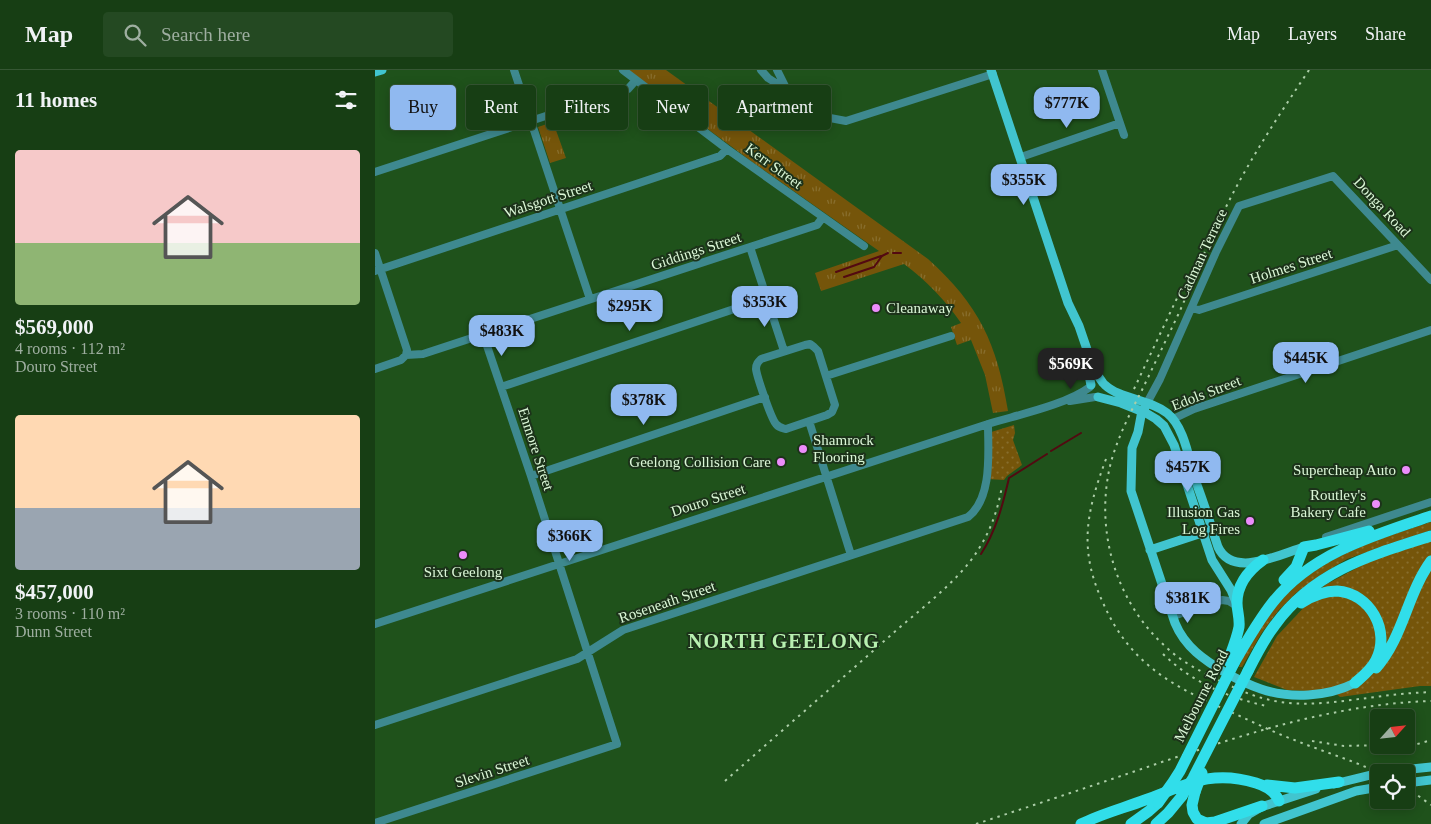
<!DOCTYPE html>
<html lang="en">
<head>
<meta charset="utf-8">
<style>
  body { margin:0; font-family:Georgia,serif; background:#244922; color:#f1f3f6; height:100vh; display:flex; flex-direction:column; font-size:19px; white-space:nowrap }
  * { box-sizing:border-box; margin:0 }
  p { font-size:16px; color:#9eaea0 }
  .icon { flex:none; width:28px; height:28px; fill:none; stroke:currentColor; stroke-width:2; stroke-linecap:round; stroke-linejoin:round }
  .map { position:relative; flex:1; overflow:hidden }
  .side { display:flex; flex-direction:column; background:#173e14; width:375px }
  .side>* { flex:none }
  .guide { position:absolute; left:15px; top:15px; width:475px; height:45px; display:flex; gap:10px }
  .needle { width:32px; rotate:63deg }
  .buttons { position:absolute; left:995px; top:639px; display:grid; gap:10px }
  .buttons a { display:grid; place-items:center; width:45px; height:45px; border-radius:5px; background:#173e14; box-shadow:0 2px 12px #0003,0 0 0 1px #365734; font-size:25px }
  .price { position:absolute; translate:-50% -42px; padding:0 11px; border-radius:10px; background:#90b9f0; color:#111; font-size:16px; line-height:32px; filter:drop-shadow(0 1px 2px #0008) }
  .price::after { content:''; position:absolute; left:50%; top:30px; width:15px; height:11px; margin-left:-8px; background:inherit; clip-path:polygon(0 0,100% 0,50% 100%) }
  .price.active { background:#222; color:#fff }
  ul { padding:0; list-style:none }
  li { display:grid; align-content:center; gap:10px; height:265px; padding:0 15px }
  li span { display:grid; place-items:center; height:155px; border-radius:5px; color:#555 }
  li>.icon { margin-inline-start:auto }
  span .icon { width:90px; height:90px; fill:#fffc; stroke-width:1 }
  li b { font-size:21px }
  h2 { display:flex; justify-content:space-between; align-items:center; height:60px; padding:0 15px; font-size:21px }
  .chip { padding:0 18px; border-radius:5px; background:#173e14; box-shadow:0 2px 12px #0003,0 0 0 1px #365734; font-size:18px; line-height:45px }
  .chip.active { background:#90b9f0; color:#111 }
  header { display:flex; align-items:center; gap:30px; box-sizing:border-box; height:70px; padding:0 25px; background:#173e14; border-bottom:1px solid #365734 }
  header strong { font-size:24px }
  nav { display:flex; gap:28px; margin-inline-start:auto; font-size:18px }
  .search { width:350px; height:45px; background:#244922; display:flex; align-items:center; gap:12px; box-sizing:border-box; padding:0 18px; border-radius:5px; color:#9eaea0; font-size:19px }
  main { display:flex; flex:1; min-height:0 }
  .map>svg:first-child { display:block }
  .grass { fill:url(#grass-dots) }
  .park { fill:url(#park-tufts) }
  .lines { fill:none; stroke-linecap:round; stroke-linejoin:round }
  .stream { stroke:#530911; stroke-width:2 }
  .minor { stroke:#3e898f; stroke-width:8 }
  .major { stroke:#41c5cf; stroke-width:9 }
  .highway { stroke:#31deea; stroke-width:11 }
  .rail { stroke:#abcda7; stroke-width:2; stroke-dasharray:2.5 5; stroke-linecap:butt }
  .highway-bridge { stroke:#31deea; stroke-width:11 }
  .poi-dot { fill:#ec8cfb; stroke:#1c321a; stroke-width:2 }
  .labels { text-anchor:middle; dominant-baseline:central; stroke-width:4; stroke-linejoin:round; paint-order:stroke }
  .street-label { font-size:15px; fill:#dbf7d7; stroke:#1c321a }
  .poi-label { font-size:15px; fill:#dbf7d7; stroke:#1c321a; text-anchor:end }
  .district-label { font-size:20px; font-weight:bold; letter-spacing:1px; fill:#b7efb0; stroke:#1c321a }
</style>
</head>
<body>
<header>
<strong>Map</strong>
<div class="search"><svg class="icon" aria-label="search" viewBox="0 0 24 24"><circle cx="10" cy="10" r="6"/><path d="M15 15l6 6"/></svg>Search here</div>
<nav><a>Map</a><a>Layers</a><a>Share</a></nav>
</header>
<main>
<section class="side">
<h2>11 homes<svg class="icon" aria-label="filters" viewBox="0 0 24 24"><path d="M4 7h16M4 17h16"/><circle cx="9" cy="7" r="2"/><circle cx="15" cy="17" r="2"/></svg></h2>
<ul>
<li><span style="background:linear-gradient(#f6c9c9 60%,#8fb573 0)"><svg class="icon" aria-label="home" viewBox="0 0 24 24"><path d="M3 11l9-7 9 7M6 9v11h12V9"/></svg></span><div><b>$569,000</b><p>4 rooms · 112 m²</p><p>Douro Street</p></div></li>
<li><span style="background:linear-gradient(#ffd9b3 60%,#9aa5b1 0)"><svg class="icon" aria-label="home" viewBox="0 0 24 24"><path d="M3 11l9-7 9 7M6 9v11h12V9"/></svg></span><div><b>$457,000</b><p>3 rooms · 110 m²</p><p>Dunn Street</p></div></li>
</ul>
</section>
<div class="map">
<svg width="1056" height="754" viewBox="0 0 1056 754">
  <defs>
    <pattern id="grass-dots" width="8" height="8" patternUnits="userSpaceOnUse" patternTransform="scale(1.25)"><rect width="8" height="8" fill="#75550a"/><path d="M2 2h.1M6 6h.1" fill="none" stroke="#886e2d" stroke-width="1.8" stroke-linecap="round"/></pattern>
    <pattern id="park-tufts" width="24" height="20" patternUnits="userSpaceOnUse" patternTransform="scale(1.25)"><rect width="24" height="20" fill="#75550a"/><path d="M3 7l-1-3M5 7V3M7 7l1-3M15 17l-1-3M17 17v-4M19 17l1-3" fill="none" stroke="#886e2d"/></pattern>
  </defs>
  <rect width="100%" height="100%" fill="#1f521b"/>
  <path class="grass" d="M639,355l1,8 -2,7 9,25 -15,11 -3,4 -17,-1 1,-46z
    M1056,452v8l-84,29 -25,15 -25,18 -19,19 -17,23 -19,33h-3l3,-8c10,-15 18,-32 29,-46 40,-54 99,-71 160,-91z
    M1056,471v145h-11l-80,11 -9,-8 -23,2 -21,-1 -33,-13 23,-41 48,-51 45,-24z"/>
  <path class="park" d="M253,0h38l262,189c51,46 69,84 80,152l-15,2 -8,-38 -14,-35 -14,5 -6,-18 10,-4c-16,-23 -35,-43 -57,-59l-83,27 -6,-18 64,-22 -128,-90z
    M178,52l13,36 -16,5 -12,-36z"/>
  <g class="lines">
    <path class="stream" d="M518,183h8
      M461,202l45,-16
      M469,207l30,-10 8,-11 6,-3
      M676,381l30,-18
      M606,484c15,-23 22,-50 28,-76l38,-24"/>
    <path class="minor" d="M139,0l76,229
      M248,0l104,79 137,97
      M386,0l7,8 62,40 16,3 147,-47
      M402,0l9,18
      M727,0l22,65
      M646,87l99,-34
      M0,102l253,-83 8,-9
      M375,177l34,104
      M0,183l32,97 -1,5
      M0,201l345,-115 7,-7
      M817,238l7,2 199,-65
      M435,274l4,3 4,4 17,54 -3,7 -5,3 -41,14c-4,-1 -7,-1 -10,-5 -5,-6 -19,-47 -20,-55 0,-5 2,-7 5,-10l44,-14z
      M0,299l26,-9 5,-5 17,-1 394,-129 6,-8
      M451,306l125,-40
      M126,317l266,-89
      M695,331l25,-4
      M772,333l13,-24 56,-127 23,-46 94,-30 98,104
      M798,349l21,-10 237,-79
      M434,351l42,134
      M156,406l234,-79
      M951,467l105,-35
      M798,546l49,-16 7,1 8,5
      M0,554l613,-200c29,-9 78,-19 102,-37
      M0,655l202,-66 38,-24 8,-5 345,-113c25,-19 20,-66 20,-93
      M0,753l242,-79 -86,-268 -48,-142"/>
    <path class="major" d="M616,0l77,233 11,23 15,44 9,13
      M0,2l7,-2
      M708,286l6,19 2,10
      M730,315c15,14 44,14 62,28 18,14 22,48 29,69 8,22 15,43 22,65 15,32 62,7 86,0
      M723,327l23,6 25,10 10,6 8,7 10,19 38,115 19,30 5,12
      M772,333l-6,13 -3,16 -6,16 -1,43 44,132c10,24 29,37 51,50 11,6 23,12 35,16 29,10 66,8 94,-6
      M775,480l58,-19
      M1008,702l48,-5
      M1031,713l25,-3
      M959,714l45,-11
      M866,754l8,-10 12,-7 55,-18
      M889,754l92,-33 23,-4"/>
    <path class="highway" d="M909,510l12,-13 8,-20 12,-2 53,-14
      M926,533c11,-7 22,-12 36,-12 33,2 54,40 39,69 -5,10 -13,16 -21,23
      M853,591c4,-11 9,-23 11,-34 1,-9 -2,-16 -2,-24 0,-19 12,-33 26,-43
      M859,593c12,-21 24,-42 39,-61 39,-49 101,-67 158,-86
      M1001,598c27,-30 31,-74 55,-107
      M873,601c8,-16 16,-32 27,-46 39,-54 96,-70 156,-89
      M892,715l28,3 44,-6
      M820,722l-3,13 1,7 4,7 9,4 9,-1 47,-16
      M706,754c20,-10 43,-16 64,-24 41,-15 66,-31 111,-17 10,3 19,8 23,18
      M756,754l18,-13 9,-8
      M781,754l12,-11 14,-17"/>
    <path class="rail" d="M934,0c-30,45 -60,90 -84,139 -18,34 -31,71 -47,106 -12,25 -24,50 -36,75 -12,23 -24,47 -31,72 -17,67 4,140 56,186 15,14 33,23 51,32 17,8 33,16 52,20 35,8 70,1 106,-3 18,-3 36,-4 55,-5
      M759,319l45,-95
      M731,389c-20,54 -28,91 -2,146 27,60 70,82 127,107 22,10 44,21 66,29 27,11 55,19 82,32
      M788,584c29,28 65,44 104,52
      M937,671l32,5 38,-1
      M998,681l38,-5 20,-6
      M350,711c55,-49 111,-97 166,-146 28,-25 68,-54 87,-85 13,-20 20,-41 24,-64
      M1031,717l25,18
      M601,754c61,-20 122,-40 183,-61 89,-30 178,-59 272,-62"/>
    <path class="highway-bridge" d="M820,722l7,-19
      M807,726l11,-18 55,-107
      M783,733l15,-21 7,-11 54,-108"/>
  </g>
  <g class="poi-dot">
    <circle cx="501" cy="238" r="5"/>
    <circle cx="428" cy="379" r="5"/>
    <circle cx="406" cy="392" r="5"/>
    <circle cx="1031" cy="400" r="5"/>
    <circle cx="1001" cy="434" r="5"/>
    <circle cx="875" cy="451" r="5"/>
    <circle cx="88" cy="485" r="5"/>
  </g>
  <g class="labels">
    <g class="street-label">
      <text transform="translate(399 96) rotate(36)">Kerr Street</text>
      <text transform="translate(173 129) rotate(-18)">Walsgott Street</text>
      <text transform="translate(1007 137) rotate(47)">Donga Road</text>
      <text transform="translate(321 181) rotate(-18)">Giddings Street</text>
      <text transform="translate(827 184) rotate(-65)">Cadman Terrace</text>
      <text transform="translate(916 196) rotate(-18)">Holmes Street</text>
      <text transform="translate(831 323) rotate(-21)">Edols Street</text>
      <text transform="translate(161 379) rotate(72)">Enmore Street</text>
      <text transform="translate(333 430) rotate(-18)">Douro Street</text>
      <text transform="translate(292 532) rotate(-19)">Roseneath Street</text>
      <text transform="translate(826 626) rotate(-63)">Melbourne Road</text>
      <text transform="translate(117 701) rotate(-18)">Slevin Street</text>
    </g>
    <g class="poi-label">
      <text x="511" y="238" text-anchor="start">Cleanaway</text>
      <text x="438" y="370" text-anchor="start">Shamrock<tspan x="438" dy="17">Flooring</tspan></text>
      <text x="396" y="392">Geelong Collision Care</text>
      <text x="1021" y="400">Supercheap Auto</text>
      <text x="991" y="425">Routley's<tspan x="991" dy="17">Bakery Cafe</tspan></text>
      <text x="865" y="442">Illusion Gas<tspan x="865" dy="17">Log Fires</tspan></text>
      <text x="88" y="502" text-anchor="middle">Sixt Geelong</text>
    </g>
    <g class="district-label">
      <text x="409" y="571">NORTH GEELONG</text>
    </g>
  </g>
</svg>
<div class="buttons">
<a><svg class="needle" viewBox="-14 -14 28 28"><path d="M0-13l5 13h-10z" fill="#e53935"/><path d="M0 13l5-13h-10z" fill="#9eaea0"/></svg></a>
<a><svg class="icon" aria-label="locate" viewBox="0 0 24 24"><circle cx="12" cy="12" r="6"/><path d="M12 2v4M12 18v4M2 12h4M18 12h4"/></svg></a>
</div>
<b class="price" style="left:692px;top:59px">$777K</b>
<b class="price" style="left:649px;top:136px">$355K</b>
<b class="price" style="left:390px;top:258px">$353K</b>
<b class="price" style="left:255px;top:262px">$295K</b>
<b class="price" style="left:127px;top:287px">$483K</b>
<b class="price" style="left:931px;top:314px">$445K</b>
<b class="price active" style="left:696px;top:320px">$569K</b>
<b class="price" style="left:269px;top:356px">$378K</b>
<b class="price" style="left:813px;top:423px">$457K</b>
<b class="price" style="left:195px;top:492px">$366K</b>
<b class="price" style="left:813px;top:554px">$381K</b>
<div class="guide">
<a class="chip active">Buy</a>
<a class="chip">Rent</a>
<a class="chip">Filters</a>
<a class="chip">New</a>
<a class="chip">Apartment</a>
</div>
</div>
</main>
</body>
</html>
